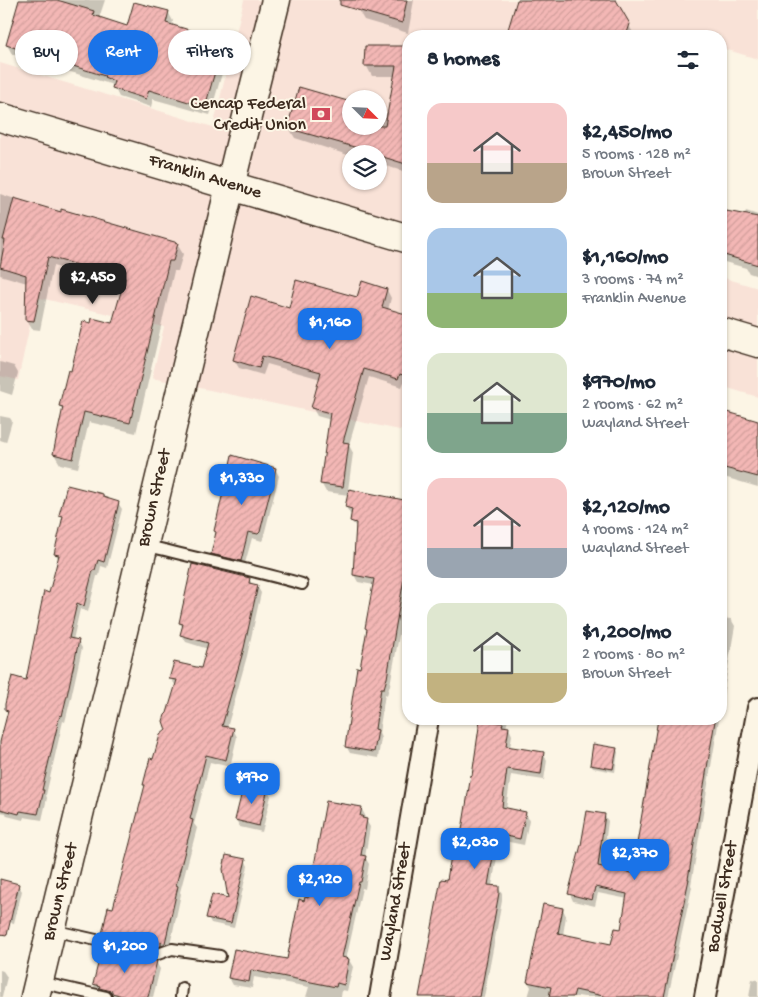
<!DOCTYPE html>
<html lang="en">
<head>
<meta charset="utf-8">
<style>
  body { margin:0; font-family:"Gochi Hand",sans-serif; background:#f6f6f7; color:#1f2937; height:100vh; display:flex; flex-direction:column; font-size:19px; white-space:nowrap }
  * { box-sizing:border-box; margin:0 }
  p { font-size:16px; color:#747a83 }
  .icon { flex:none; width:28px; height:28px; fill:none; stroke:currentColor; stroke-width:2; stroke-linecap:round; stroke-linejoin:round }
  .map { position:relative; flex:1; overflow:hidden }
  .sheet { position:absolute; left:402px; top:30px; width:325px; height:695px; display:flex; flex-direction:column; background:#fff; border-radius:20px; box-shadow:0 1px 4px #0004 }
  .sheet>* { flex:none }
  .top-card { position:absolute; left:15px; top:30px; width:312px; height:45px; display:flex; gap:10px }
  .needle { width:32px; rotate:114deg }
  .fabs { position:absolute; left:342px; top:90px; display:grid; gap:10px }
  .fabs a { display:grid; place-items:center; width:45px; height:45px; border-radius:50%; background:#fff; box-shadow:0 1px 4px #0004; font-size:25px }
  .price { position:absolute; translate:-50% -42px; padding:0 11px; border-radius:10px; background:#1a73e8; color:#fff; font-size:16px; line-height:32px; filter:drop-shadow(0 1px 2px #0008) }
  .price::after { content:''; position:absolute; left:50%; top:30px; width:15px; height:11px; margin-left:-8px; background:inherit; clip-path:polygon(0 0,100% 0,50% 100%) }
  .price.selected { background:#222; color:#fff }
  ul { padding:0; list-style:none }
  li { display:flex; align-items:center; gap:15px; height:125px; padding:0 25px }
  li span { display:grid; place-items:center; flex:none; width:140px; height:100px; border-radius:15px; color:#555 }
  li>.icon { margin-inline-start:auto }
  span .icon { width:60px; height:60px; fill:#fffc; stroke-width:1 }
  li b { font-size:21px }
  h2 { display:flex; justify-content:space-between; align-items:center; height:60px; padding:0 25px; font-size:21px }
  .chip { padding:0 18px; border-radius:22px; background:#fff; box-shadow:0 1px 4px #0004; font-size:18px; line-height:45px }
  .chip.selected { background:#1a73e8; color:#fff }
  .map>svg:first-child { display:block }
  .built { fill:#f9e2d7; fill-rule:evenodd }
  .shadow { fill:#0003 }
  .building { fill:url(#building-hatch); stroke:#3b2a1e }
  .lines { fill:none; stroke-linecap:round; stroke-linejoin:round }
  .lane-casing { stroke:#3b2a1e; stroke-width:14 }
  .street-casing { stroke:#3b2a1e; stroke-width:24 }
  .secondary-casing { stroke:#3b2a1e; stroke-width:31 }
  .lane { stroke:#fcf5e5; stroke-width:10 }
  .street { stroke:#fcf5e5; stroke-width:20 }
  .secondary { stroke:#fcf5e5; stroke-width:28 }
  .labels { text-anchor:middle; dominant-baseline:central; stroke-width:4; stroke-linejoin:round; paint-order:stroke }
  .poi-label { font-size:18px; fill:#3b2a1e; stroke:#fcf5e5; text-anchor:end }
  .street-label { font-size:18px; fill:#3b2a1e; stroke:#fcf5e5 }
</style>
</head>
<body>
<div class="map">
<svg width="758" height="997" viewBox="0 0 758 997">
  <defs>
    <pattern id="building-hatch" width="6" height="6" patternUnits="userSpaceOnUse" patternTransform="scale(1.25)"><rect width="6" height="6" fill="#f3b7b5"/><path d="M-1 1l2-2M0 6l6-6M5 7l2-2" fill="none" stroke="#d19e9b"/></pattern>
  </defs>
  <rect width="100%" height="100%" fill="#fcf5e5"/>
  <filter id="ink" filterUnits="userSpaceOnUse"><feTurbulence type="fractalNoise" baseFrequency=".02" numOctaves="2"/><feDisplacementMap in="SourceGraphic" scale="10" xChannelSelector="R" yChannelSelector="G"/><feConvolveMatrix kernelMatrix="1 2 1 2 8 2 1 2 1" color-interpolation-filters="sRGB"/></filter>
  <g filter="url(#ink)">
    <path class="built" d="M244,0h514v59l-37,-11v-12h-312v396l-257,-54 12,-51 -128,-30 -18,83 -18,-4v-313l213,64zM351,99h28v27h-28zM351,154h28v27h-28z
      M721,277l37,11v109l-37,-11z"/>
    <path class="shadow" d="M20,0h85l-6,18 29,10 40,-16 5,9 -1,5 50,15 5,9 -2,4 2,2 -17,59 -57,-16 -2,8 -32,-10 -5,-10 -4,-3 -98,-30 -5,-9z
      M361,0h53l-6,33 -44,-13 -6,-10z
      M519,0h95l21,36h-125l-2,-2z
      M409,48v125l-30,-9v-10h-28v2l-56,-18 -6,-10 11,-40 51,15v23h28v-15l10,3 7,-38h-24l-6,-11z
      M0,194l61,20 116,30 6,10 -5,17h-4l-38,162 -47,-11 -11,46 -18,-4 -6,-10 10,-42 -4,-6 12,-33 40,-48 12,-39 -71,-20 -13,64 -8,-1 -6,-10 1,-36 -27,-8z
      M746,211l12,4v61l-9,-3 -3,-5 -25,-7v-49l23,4z
      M387,290l4,8 -3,12 21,7v66l-5,-1 -2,5 -33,-10 -20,68 4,8 -5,37 61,12 -1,84 -18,99 -3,10 -2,-1 -6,39 2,5 -3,20 -28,-5 -4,-7 22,-115 -2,-3 8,-43 -16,-3 -4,-7 3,-47 -6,-7 1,-7h-2l-4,-7 3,-12 -23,-3 -5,-9 10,-63 -14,-4 -5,-9 9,-28 -54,-15 -4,11 -24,-7 -5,-8 56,-51 68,-10z
      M0,362l14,4 4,7 -6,22 -12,-4z
      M721,411l37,10v66l-34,-10 -3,3z
      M0,416l10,2 2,3 -6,21 -6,-2z
      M275,469l4,7 -16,63 -1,2 -10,-3 -8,29 -28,-6 -4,-7 5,-20 -2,-3 12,-47z
      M103,495l2,4 13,4 4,6 -15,59 -6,-2 -2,10h-2l-9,36 -8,-3 -7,31 5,1 4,7 -11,50 -6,24 -2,-1 -17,74 1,3 -5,22 -18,-3 -1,3 -16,-4 -1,-3 -6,-1v-66l9,-32 -3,-4 21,-29 32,-121 -4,-7 9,-34 -3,-4z
      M249,579l4,6 4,1 4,7 -14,63 -20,72 6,1 4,8 -7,30 -20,-5 -16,62 3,4 -17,64 1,2 -12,56 -5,3 -57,-12 -4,-7 11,-25 40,-149 14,-30 1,-16 7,-28 -5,-7 31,-10 6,-20 -22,-7 -4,-7 1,-7 -3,-5z
      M721,618l10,1 4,7 -14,81z
      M481,719h27l-2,9h3l3,7 -2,13 33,6 4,6 -3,20 -33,-5 -5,34 20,4 3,7 -5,25 -24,-5 -8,46 6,2 4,6v7l-18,96h-64l28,-115 13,-43 12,-62z
      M660,719h59l-28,166 1,2 -24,110h-84l-6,-1v1h-50l3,-10 -3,-5 35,-73 3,7 -3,19 49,11 10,-16 6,-31 -30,-6 -3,13 -22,-5 -3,-7 34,-79 4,6 -6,47 31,6z
      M616,749l2,3 -3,20 -22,-4 -2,-3z
      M267,789l4,7 -9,36 -22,-5 -4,-7z
      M361,808l4,7 -1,5h2l4,7 -5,30 4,7 -4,25 -3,-1 -16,72h3l4,7 -6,24 -5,-1 -1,7h-35l3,-10 -55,-10 -2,11 -19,-3 -4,-7 6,-28 53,11 17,-59 4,-3z
      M245,860l3,6 -14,62 -23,-5 -3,-6 22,-17z
      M0,881l18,4 4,6 -8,32 -14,-3z
      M103,950l53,12 4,7 -7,28h-42l-13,-3 -4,-7z
      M0,970l3,1 4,6 -5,20h-2z
      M752,979l6,1v17h-9z"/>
    <path class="building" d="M19,0h38l37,11 -1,4 34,11 7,-24 35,9 -3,12 57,17 -2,6 1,1 -17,60 -56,-17 -3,9 -34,-11 2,-7 -10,-4 1,-1 -99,-31z
      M340,0h67l-5,23 -62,-18z
      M517,0h99l14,24 -4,12h-120z
      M365,46h44v119l-29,-9 -1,-2 -92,-26 12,-41 52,15v24h34l11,-60h-32z
      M14,198l47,14v-3l117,34 -5,18h-4l-39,162 -46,-11 -11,47 -20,-5 10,-47 -4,-1 9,-36 3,1 12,-50 8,2 1,-5 20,5 13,-45 -77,-21 -14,64 -9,-1 1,-45 -26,-8 5,-27h-2z
      M721,210l37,7v48l-37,-11z
      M296,280l61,17 5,-16 25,8 -5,18 27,8v62l-9,-3 -2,5 -34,-10 -21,73 6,1 -6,44 -23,-3 10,-71 -19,-5 10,-36 -59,-16 -3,12 -26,-8 18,-64 38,12z
      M721,410l37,11v56l-37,-10z
      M232,455l44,13 -16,64 -2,2 -10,-2 -7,29 -30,-7 5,-22 -2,-1 11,-47 -2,-4 2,-9 4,-2z
      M67,485l36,9v3l16,5 -15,60 -6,-2 -3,10h-2l-9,36 -7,-3 -8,35 10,2 -11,51 -6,25 -2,-1 -18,75h2l-6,24 -18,-3 -1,3 -19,-5v-67l8,-31 -3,-1v-6l7,-28 14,4 18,-89 5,2 10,-38 -5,-1 9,-38 -4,-1z
      M349,489l60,12v31l-5,24 3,1 -4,21h1l-17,100 -3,10h-3l-6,41 3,1 -4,22 -29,-5 12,-80 3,1 7,-39 -2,-1 9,-49 -21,-4 3,-52 -6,-2 2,-12 -7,-2z
      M192,564l58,14 -1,5 9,2 -14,63 -22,78 12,2 -8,32 -20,-5 -16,64 3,1 -17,65 2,1 -13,57 -4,-1v4l-3,1 -56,-13 6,-27 5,1 32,-123h-2l7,-27 3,1 7,-24 6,-5 -3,-9 2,-6 2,-2 10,-33 -8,-1 5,-17 27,6 7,-25 -28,-8 3,-11 -4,-1z
      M658,719h57v2l-27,158h1l-25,118h-56l-33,-7 -2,7h-24l2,-10 -24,-5 16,-78 20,4 -5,25 53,11 4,-16 6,1 6,-35 -32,-7 -3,13 -24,-6 13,-49 6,-34 18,3 -7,52 34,7z
      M480,720l23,3 -1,3 7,1 -3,19 38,6 -3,22 -34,-5 -5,38 24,5 -6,27 -23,-5 -9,51 11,1v7l-19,104h-61l22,-118 6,1 7,-43 6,1 2,-8 9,-55 1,1z
      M593,744l24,4 -4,21 -23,-4z
      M244,784l24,4 -9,38 -24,-6z
      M326,801l36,6 -2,9h3l-1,2 5,1 -6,36 5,1 -5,26h-2l-17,75 7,2 -5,26 -7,-2 -1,4 -85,-17 -2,12 -21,-4 6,-29 53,10 12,-60 5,2 1,-4 3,1z
      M226,855l20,4 -15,64 -25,-5 6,-24 16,4 -5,-29z
      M0,879l19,5 -12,51 -7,-1z
      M102,948l55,13 -9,36h-22l-14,-4v-2l-13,-3 1,-2 -7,-2z"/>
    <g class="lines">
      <g class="lane-casing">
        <path id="lane" d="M145,545c52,14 105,24 157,39
          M52,930l106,24 14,-5 48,7
          M39,982l67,15
          M181,997l1,-9"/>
      </g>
      <g class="street-casing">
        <path id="street" d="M380,997l48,-278
          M705,997l53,-289"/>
      </g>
      <g class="secondary-casing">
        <path id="secondary" d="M0,117l409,122
          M721,332l37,11
          M35,997l204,-848 37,-149"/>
      </g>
      <use href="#lane" class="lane"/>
      <use href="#street" class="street"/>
      <use href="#secondary" class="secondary"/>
    </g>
  </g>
  <defs>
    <g id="bank-bare" transform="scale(1.5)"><path d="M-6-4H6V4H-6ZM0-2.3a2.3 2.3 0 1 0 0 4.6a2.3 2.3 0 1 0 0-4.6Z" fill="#d1495b" stroke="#fcf5e5" stroke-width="2.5" paint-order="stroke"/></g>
  </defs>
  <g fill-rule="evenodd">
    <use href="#bank-bare" x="321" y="114"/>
  </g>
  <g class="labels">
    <g class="poi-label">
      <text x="306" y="104">Cencap Federal<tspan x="306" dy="21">Credit Union</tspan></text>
    </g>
    <g class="street-label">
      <text transform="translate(205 177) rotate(17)">Franklin Avenue</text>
      <text transform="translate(155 498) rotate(-77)">Brown Street</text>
      <text transform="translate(61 892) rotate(-76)">Brown Street</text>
      <text transform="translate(723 897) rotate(-80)">Bodwell Street</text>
      <text transform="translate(396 902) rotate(-80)">Wayland Street</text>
    </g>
  </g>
</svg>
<div class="fabs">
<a><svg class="needle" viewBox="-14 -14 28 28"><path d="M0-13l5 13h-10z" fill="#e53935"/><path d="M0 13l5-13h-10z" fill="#747a83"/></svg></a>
<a><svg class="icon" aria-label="layers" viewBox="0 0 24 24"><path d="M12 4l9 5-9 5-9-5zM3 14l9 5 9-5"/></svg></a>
</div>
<b class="price selected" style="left:93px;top:305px">$2,450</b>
<b class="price" style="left:330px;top:350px">$1,160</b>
<b class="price" style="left:242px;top:506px">$1,330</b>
<b class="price" style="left:252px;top:805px">$970</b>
<b class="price" style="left:475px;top:870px">$2,030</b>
<b class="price" style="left:635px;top:881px">$2,370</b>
<b class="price" style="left:320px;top:907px">$2,120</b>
<b class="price" style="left:125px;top:974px">$1,200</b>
<div class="top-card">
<a class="chip">Buy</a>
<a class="chip selected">Rent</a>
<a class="chip">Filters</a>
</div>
<section class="sheet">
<h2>8 homes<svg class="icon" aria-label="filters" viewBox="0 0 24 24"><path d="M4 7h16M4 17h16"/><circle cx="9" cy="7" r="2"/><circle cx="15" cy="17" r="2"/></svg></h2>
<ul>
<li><span style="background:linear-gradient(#f6c9c9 60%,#b9a48a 0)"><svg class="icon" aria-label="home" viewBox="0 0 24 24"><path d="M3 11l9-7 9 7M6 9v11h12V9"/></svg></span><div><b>$2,450/mo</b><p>5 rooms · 128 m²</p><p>Brown Street</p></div></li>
<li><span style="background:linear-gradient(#a9c7e8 65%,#8fb573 0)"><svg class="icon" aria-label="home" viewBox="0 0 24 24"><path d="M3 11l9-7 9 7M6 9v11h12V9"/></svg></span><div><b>$1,160/mo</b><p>3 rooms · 74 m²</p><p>Franklin Avenue</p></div></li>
<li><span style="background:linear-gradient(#dfe7d0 60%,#7fa58c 0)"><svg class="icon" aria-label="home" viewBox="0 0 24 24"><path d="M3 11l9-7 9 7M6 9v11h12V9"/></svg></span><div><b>$970/mo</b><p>2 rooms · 62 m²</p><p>Wayland Street</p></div></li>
<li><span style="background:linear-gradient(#f6c9c9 70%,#9aa5b1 0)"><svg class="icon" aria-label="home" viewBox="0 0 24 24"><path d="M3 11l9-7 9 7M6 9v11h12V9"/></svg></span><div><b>$2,120/mo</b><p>4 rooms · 124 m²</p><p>Wayland Street</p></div></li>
<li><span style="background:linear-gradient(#dfe7d0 70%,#c2b280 0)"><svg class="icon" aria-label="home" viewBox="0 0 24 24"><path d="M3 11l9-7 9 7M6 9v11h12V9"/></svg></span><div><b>$1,200/mo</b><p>2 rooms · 80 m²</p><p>Brown Street</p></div></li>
</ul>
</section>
</div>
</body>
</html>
